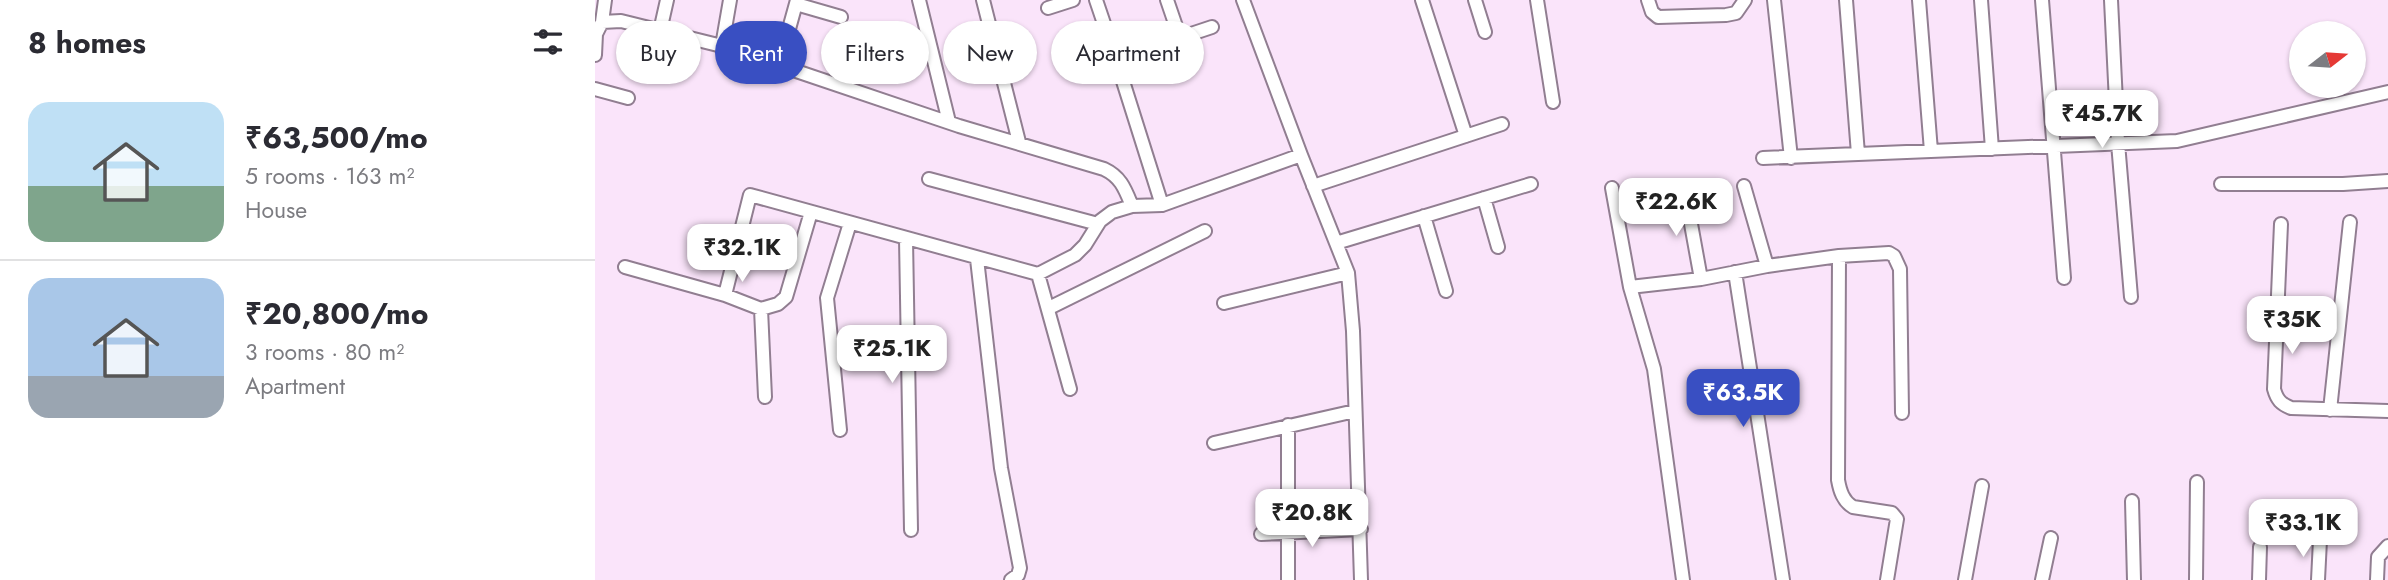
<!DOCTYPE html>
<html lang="en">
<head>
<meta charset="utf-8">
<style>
  body { margin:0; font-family:Jost,sans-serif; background:#f2f2f3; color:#2b2b33; height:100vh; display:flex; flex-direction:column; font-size:26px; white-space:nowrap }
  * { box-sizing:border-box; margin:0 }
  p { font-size:23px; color:#7c7c81 }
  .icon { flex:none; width:38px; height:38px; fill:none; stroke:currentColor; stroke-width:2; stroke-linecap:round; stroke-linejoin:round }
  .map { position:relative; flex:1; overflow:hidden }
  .drawer { display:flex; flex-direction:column; background:#fff; width:595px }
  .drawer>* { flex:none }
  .banner { position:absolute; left:21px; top:21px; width:665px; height:63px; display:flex; gap:14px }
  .needle { width:46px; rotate:73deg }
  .fabs { position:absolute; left:1694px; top:21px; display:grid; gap:14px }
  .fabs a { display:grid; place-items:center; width:77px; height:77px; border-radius:50%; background:#fff; box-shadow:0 2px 5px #0004; font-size:35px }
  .price { position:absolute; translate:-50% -60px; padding:0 16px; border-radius:14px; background:#fff; color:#222; font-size:23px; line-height:46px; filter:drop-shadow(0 2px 4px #0008) }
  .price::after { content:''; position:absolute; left:50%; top:42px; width:21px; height:16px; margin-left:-10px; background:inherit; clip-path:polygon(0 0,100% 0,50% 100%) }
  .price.current { background:#394fc2; color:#fff }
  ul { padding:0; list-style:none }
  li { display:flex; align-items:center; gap:21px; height:175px; padding:0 28px }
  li+li { border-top:2px solid #e1e1e2 }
  li span { display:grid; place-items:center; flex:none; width:196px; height:140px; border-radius:21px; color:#555 }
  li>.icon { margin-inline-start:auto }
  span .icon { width:84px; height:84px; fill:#fffc; stroke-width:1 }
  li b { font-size:30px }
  h2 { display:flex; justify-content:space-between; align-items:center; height:84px; padding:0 28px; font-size:30px }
  .tag { padding:0 24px; border-radius:32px; background:#fff; box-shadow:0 2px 5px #0004; font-size:24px; line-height:63px }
  .tag.current { background:#394fc2; color:#fff }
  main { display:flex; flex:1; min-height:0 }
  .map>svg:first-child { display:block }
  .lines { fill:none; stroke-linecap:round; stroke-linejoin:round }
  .street-casing { stroke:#917e91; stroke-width:16 }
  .street { stroke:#fff; stroke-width:12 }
</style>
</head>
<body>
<main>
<section class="drawer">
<h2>8 homes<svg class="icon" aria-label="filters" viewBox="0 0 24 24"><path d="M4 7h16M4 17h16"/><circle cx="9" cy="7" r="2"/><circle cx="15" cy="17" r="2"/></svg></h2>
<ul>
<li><span style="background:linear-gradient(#bfe0f5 60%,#7fa58c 0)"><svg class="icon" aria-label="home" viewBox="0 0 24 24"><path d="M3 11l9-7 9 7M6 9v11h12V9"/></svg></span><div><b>₹63,500/mo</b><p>5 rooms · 163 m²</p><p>House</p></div></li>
<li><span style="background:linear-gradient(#a9c7e8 70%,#9aa5b1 0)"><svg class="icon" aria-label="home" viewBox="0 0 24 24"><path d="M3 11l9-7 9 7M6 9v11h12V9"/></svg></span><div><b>₹20,800/mo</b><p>3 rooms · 80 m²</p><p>Apartment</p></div></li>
</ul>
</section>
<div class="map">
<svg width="1793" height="580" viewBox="0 0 1793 580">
  <rect width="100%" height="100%" fill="#fae4fa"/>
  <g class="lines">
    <g class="street-casing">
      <path id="street" d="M324,0l30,122
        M388,0l36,142
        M501,0l20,59
        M572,0l13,38
        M648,0l58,155 47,118 5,58 8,249
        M827,0l44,136
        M880,0l10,32
        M942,0l16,102
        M1053,0l4,12 6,5 68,-2 10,-2 9,-13
        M1179,0l17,158
        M1251,0l12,154 319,-13 211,-49
        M1324,0l12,151
        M1386,0l11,149
        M1447,0l22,278
        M1516,0l7,143 13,154
        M201,4l45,13
        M453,8l25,-8
        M7,22l3,-22
        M65,31l7,-31
        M127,46l8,-46
        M0,55l1,-21 6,-12 19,-1 101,25 237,80 145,43c17,8 21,20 28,37
        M184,65l18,-65
        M0,89l33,9
        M1168,158l95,-4
        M334,179l169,45
        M1626,184h122l45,-3
        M718,186l189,-62
        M1149,186l23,80
        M1017,188l18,99
        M1090,191l16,88
        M889,198l14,49
        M567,205l-46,-146 96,-32
        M829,216l22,75
        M1686,224l-7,165c3,11 7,15 17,19l97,3
        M311,239l5,291
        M741,243l195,-59
        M1244,256l-1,224c2,11 5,21 15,27l39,6 5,6 -10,61
        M382,259l24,209 19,100 -2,7 -7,5
        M30,267l100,28 36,14 17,-5 8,-7 25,-85
        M1140,272l48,308
        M443,274l32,115
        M130,295l25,-100 288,79 37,-19 10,-10 15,-24 12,-9 20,-6 30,-1 139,-50
        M629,303l124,-30
        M454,308l156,-77
        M166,309l4,88
        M1735,410l20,-188
        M245,430l-13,-132 23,-75
        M619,443l141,-32
        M1537,501l2,79
        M666,534l100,-5
        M693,580v-155
        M1088,580l-29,-211 -24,-82 71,-8 66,-13 72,-10 50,-3 5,3 6,13 2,144
        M1370,580l17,-94
        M1447,580l9,-42
        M1601,580l1,-98
        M1664,580l1,-33
        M1723,580l2,-40
        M1782,580l1,-23 10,-11"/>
    </g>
    <use href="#street" class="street"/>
  </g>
</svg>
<div class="fabs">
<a><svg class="needle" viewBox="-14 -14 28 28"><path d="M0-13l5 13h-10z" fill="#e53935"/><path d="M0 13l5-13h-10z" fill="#7c7c81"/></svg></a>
</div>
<b class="price" style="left:1507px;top:150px">₹45.7K</b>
<b class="price" style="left:1081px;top:238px">₹22.6K</b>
<b class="price" style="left:147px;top:284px">₹32.1K</b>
<b class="price" style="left:1697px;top:356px">₹35K</b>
<b class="price" style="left:297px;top:385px">₹25.1K</b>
<b class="price current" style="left:1148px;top:429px">₹63.5K</b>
<b class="price" style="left:717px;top:549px">₹20.8K</b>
<b class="price" style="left:1708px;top:559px">₹33.1K</b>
<div class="banner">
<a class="tag">Buy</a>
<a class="tag current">Rent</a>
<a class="tag">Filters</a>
<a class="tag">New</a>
<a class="tag">Apartment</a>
</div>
</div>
</main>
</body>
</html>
